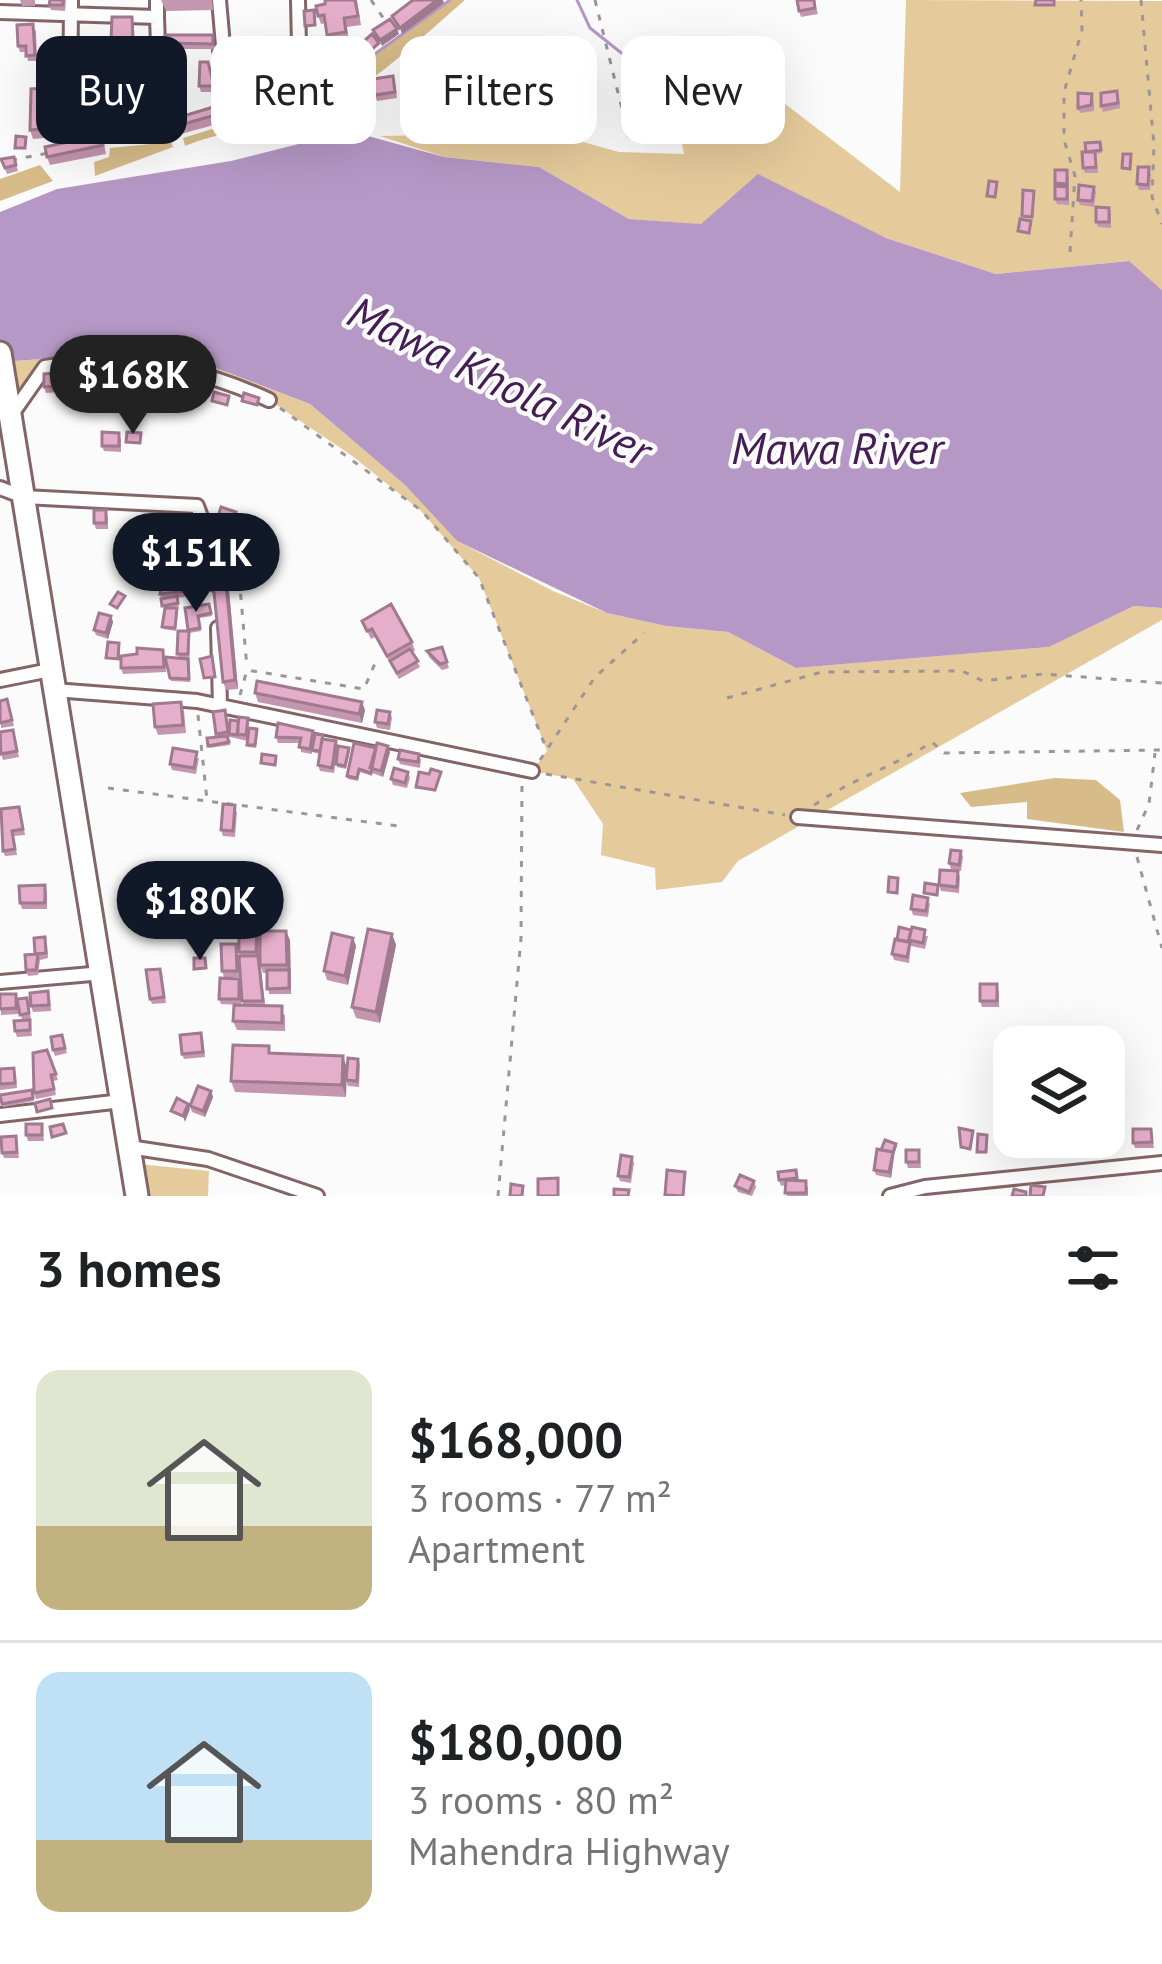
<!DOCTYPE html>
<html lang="en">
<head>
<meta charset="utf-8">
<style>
  body { margin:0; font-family:"PT Sans",sans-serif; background:#f6f6f6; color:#202124; height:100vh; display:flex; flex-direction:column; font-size:45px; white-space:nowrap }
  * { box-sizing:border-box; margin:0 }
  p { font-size:39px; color:#757577 }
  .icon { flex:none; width:66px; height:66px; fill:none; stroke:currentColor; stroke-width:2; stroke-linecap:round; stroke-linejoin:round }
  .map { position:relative; height:1196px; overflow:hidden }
  .panel { display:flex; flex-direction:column; background:#fff; flex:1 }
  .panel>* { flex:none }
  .banner { position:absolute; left:36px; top:36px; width:1092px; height:108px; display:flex; gap:24px }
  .buttons { position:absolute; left:993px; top:1026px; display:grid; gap:24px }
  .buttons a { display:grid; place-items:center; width:132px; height:132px; border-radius:24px; background:#fff; box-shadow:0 12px 48px #0002; font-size:60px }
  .price { position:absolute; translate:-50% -102px; padding:0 27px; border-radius:42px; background:#111827; color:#fff; font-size:39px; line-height:78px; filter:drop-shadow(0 3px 6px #0008) }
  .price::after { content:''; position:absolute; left:50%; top:72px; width:36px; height:27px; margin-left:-18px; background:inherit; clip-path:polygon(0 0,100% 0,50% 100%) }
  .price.current { background:#222; color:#fff }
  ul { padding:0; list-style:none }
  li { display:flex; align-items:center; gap:36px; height:300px; padding:0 36px }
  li+li { border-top:3px solid #e0e0e0 }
  li span { display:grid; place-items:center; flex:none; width:336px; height:240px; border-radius:24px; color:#555 }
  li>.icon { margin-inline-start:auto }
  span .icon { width:144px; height:144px; fill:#fffc; stroke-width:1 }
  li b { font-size:51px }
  h2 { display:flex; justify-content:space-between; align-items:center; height:144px; padding:0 36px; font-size:51px }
  .pill { padding:0 42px; border-radius:24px; background:#fff; box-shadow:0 12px 48px #0002; font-size:42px; line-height:108px }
  .pill.current { background:#111827; color:#fff }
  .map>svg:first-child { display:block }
  .green { fill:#e5cb9b }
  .forest { fill:#d7bc89 }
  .water { fill:#b698c6 }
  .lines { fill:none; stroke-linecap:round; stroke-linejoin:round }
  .stream { stroke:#b698c6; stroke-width:3 }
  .minor-casing { stroke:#846565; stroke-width:18 }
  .trunk-casing { stroke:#846565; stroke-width:27 }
  .path { stroke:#9c9696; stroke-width:3; stroke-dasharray:6 9; stroke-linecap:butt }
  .minor { stroke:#fff; stroke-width:12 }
  .trunk { stroke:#fff; stroke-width:21 }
  .wall { fill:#c596af }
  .shaded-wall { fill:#a07a8e }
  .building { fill:#e5aecb; stroke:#a07a8e; stroke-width:3 }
  .labels { text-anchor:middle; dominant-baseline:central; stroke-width:9; stroke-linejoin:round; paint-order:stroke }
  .water-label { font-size:45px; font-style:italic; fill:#441d55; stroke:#fbfbfb }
</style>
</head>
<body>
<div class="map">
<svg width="1162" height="1196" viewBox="0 0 1162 1196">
  <rect width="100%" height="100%" fill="#fbfbfb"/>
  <path class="green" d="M906,0l256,1v289l-34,-29 -132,13 -110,-36 -257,-19 -90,-52 -95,-10 -64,-21 111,-2 92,8 36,10 65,2 -12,-56 91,-11 137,105z
    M128,353l91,16 91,35 95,81 52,56 96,50 54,22 59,13 62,6 68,36 253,-21 85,-41 28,2v12l-424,241 -16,21 -66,8 -1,-22 -54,-13 2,-31 -30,-45 -41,-8 15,-20 -68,-173 -58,-67 -70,-56 -82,-55 -143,-42 -81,9 -33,47 -12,-52z
    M128,1163l81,8 -1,25h-75z"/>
  <path class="forest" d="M450,0h15c-41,35 -109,102 -161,116 -40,11 -79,14 -119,30l-2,-8 52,-16 91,-46 10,3 11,-5z
    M307,57l4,6 -72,35 -8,-9v-6l24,-12 13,4z
    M171,142l2,5 -78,29 -1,-14 15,-5 1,-9z
    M40,165l13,16 -53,20v-22z
    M1054,778l42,2 24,20 4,32 -97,-13v-17l-56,5 -11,-14z"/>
  <path class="water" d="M350,131l94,26 95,10 90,52 72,5 57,-50 128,64 110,36 133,-13 33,29v318l-28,-2 -85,41 -253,21 -68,-36 -62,-6 -59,-13 -150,-72 -52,-56 -95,-81 -91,-35 -91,-16 -128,9v-150l57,-23 174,-28z"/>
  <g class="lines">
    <path class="stream" d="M577,0l13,28 54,43
      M242,127l105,-53 103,-74"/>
    <g class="minor-casing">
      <path id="minor" d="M219,0l8,91
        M0,12l157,5v-17
        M157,17l4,112
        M220,51l79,-5 -1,-46
        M70,129l1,-129
        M12,414l33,-47c77,-14 153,0 224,33
        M0,488l24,9 173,9 13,36 5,42
        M218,628l2,78
        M0,680l50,-10
        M54,690l143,11 335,70
        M798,817l364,28
        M0,982l103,-9
        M0,1115l122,-14
        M129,1147l79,12 109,37
        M890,1196l35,-9 237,-24"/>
    </g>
    <g class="trunk-casing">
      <path id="trunk" d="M0,353l137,843"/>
    </g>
    <path class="path" d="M371,0l15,22
      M595,0l35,141
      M1141,0l13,145 -2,52 10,27
      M298,77l35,-17
      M100,142l49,-10
      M11,160l38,-7
      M1070,252l5,-76 -11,-36v-48l18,-62 -1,-30
      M280,408l142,103 57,67 67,170
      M238,564l9,104
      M240,695l7,-25 117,19 12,-28
      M727,698l95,-26 140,-1 21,10 60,-7 119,9
      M198,715l9,85
      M540,760l55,-83 49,-44
      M546,774l239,41
      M108,788l290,38
      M814,805c38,-26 79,-38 118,-63l12,11 218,-3
      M1137,830l12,-26 6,-51
      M1137,857l25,91
      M498,1196l23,-258 1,-158"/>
    <use href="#minor" class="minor"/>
    <use href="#trunk" class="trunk"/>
  </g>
  <path class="wall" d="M20,0h15v6h-13z
    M66,0l-1,11 -14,-1 -2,-5z
    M161,0h51l1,10 -47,1z
    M325,0h32l4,25 -14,2 2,14 -19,2 -4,-20 -5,1 -3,-8 7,-12z
    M814,0l4,14 -17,3 -2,-6z
    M132,17l3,28 -22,1 -2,-6z
    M36,30l1,31h-9l-2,-9h-6l-2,-6z
    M213,35l2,14h-48l-2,-6z
    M61,48l2,21h-15l-2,-6z
    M355,56l2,6 -21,12 -7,-14z
    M211,68l5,24h-15l-2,-6z
    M298,71l6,14 -68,34 -81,22 -3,-8 78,-31z
    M153,75l2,16 -11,1 -2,-5z
    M395,82l2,16 -20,3 -2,-6z
    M62,87l3,8 1,41 -33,3 -3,-9z
    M1119,96l1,12 -17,4 -2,-6z
    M1094,99v12l-14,2 -2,-5z
    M1100,142l2,11 -6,1 2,19h-13l-2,-5 3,-16z
    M104,144l2,10 -56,11 -3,-8z
    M14,157l4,14 -11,3 -6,-15z
    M1151,173l-1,17h-11l-2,-6z
    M1069,176v29l-12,-1 -2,-5v-16z
    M1094,187l2,5 -2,15 -14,-2 -2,-5z
    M1109,208l2,6v14l-13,-1 -2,-5z
    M56,373l3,19 -13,1 -2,-6z
    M103,374l2,17 -18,-1 -2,-6z
    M175,374l2,6 -1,10 -14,-1 -2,-5z
    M183,385l23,1 -2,9 -19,-4z
    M121,438v14l-17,-1 -2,-5z
    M236,512l2,6 -5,15 -15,-4 -2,-6z
    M108,516v13h-12l-2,-6z
    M204,561l2,23h-5l2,14 -10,1 -2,-14h-3l1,11 -11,2 1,8 -14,2h12l-1,23 -13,-2 2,-21 -3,-2 -2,-12 24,-23 -2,-4z
    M225,572l3,8 10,109 -12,1 -3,-8z
    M209,604l3,12 -13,2 2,13 -12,2 1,49 -19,-1 -6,-23 1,14 -43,2 -2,-6 44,-11 14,1 -2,-4 12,-23 -4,-23z
    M111,616l2,6 -5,17 -12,-4 -2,-5z
    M362,621l50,21 3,9 -3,1 8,15 -21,12 -24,-42 -4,2z
    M442,647l7,21 -7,2 -13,-13 -2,-6z
    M255,693l110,17 -3,13 -104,-21z
    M7,699l7,27 -13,2 -1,-27z
    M181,702l3,9 2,22 -28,2 -3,-8z
    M225,710l4,22 9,-11 10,-3 1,12 9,2 -2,16 -8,-1v-6l-18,-4 -2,1 2,7 -21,3 -2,-10 10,-1 -4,-25z
    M390,712l2,6 -2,12 -13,-2 -2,-6z
    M13,730l6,27 -16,3 -3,-9z
    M315,735l21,6 2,5 12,5 -4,18 -9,-2v-13l-3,19 -14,-2 -2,-6 2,-11 -8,-2v2l-11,-2 -1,-9h-22l-2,-6z
    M388,746l2,6 -7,25 -11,-4v3l-12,-4 -2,9 -10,-2 -1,-3 29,-28z
    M199,758l-3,16 -24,-4 -2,-6z
    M398,759h23l-1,9 -20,-4z
    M408,772l2,6 -3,10 -14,-3 -2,-6z
    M237,811l-2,26 -12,-1 -2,-6z
    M21,813l4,22 -11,1 3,19 -12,1 -2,-5z
    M961,851l2,6 -2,14 -10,-2 -2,-6z
    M958,871l2,6 -1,16 -18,-2 -2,-6z
    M47,891v18h-25l-2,-6z
    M930,903l-2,14 -15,-2 -2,-6z
    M257,922l2,6 1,33 30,-21 1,54h-22l-2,-21h-4l-2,-6 4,38 20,10v16l-48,-1 -4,-9 10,-16 -2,-17v17l-20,-1 -2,-5 22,-16 -2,-31z
    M392,934l4,11 -16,78 -24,-5 -4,-11z
    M928,936l-3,13 -14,-3 -2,17 -15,-3 -2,-6 3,-15z
    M353,938l3,8 -8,39 -21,-5 -3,-9z
    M47,943l1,15 -8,2 -2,15 -10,1 -2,-6 10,-16z
    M236,944l3,33h-15l-2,-6z
    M162,974l4,29 -14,1 -2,-5z
    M999,990v17h-17l-2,-6z
    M0,994h16l1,5 10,-1 4,21 -9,1 -4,-19v13l-17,1z
    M50,997l1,14 -18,1 -2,-6z
    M30,1020l2,16 -15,1 -2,-6z
    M62,1035l5,18 -12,3 -2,-6z
    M203,1038l2,19 -21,2 -2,-5z
    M47,1050l11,30 -5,1 3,14 -20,4 -2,-6z
    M272,1054l75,15 11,-10 2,5 -1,23 -11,-1 -2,-5v16l-111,-5 -4,-11z
    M0,1069l16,5 1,14 -17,2z
    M32,1090l2,11 -31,6 -3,-12z
    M211,1091l2,6 -8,20 -13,-5 -2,-6z
    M42,1124l2,17h-16l-2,-6z
    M1151,1129l3,19h-19l-2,-5z
    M16,1136l3,22h-15l-2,-5z
    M896,1144l-5,34 -15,-3 -2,-5 7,-20z
    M919,1150l2,18h-13l-2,-6z
    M632,1157l2,6 -3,20 -11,-2 -2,-5z
    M796,1170l3,11 9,6v9h-21l-1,-11 -5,1 -2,-6z
    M754,1181l2,6 -4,9 -14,-4 -3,-6z"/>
  <path class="shaded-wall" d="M437,0h6l1,3 -42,31 -2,-6z
    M397,29l2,5 -17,12 -2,-6z
    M62,87l3,8 1,41 -3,-9z
    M236,538l2,6 -7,22 -2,-6z
    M225,572l3,8 10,109 -3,-9z
    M111,616l2,6 -5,17 -2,-6z
    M362,702l3,8 -3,13 -3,-9z
    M388,746l2,6 -7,25 -2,-6z
    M257,922l2,6 -1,28 7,51 -9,-55z
    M286,931l4,9 1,54 -4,-29z
    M392,934l4,11 -16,78 -4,-11z
    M353,938l3,8 -8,39 -3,-9z
    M343,1056l4,12 -1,29 -4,-12z
    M211,1091l2,6 -8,20 -2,-6z
    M188,1104l2,5 -5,13 -2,-6z
    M896,1144l1,2 -3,9 -3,23 -2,-6z"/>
  <path class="building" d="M50,0h13v5h-14z
    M325,0h30l3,16 -14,2 2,14 -19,3 -3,-20 -6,1 -2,-10 9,-2z
    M413,0h24l-37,28 -8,-12z
    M797,0h17l1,8 -16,3z
    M1036,0h18v5h-19z
    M314,10l1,15 -10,1 -1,-15z
    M112,17h20l1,22 -22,1z
    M390,19l7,10 -17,11 -7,-10z
    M33,24l2,31 -9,1v-10h-8l-1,-21z
    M372,34l7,9 -8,7 -7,-9z
    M165,35h48v9l-48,-1z
    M61,48v15h-15v-14z
    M350,48l5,8 -21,12 -5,-8z
    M200,62h8l6,24h-15z
    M151,70l2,15 -11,2 -2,-16z
    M298,71l3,5 -68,34 -81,23 -2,-7 80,-24z
    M393,76l2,16 -20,3 -2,-16z
    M62,87l1,40 -33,3 1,-41z
    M1117,91l1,12 -17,3v-13z
    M1078,93l14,1 -1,11 -13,3z
    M101,135l2,10 -56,12 -2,-10z
    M16,136l10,1 -1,11h-10z
    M1100,142l1,8 -15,2 -1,-9z
    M1082,152h13l1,15 -13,1z
    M1123,154h8l-1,15 -8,-1z
    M14,157l2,8 -11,3 -4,-9z
    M1138,167h11l-1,18 -11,-1z
    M1055,170h12v14l-12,-1z
    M989,181l8,1 -2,15 -8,-1z
    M1079,185l15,2 -2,14 -14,-1z
    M1055,186l12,1v12h-12z
    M1023,190l11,1 -2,26 -10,-1z
    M1096,207l13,1v14h-13z
    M1020,219l11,2 -2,12 -11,-2z
    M56,373l1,13 -13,1v-13z
    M86,373l17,1v11l-18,-1z
    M161,373l14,1 -1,11 -14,-1z
    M185,376l19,4 -2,9 -19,-4z
    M214,392l15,4 -2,9 -15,-4z
    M244,393l15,5 -2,7 -15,-4z
    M102,432l17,1v13h-17z
    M127,432l14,1 -1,10 -14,-1z
    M221,507l15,5 -5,16 -15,-5z
    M94,510h12v13h-12z
    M229,536l7,2 -7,22 -7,-2z
    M202,555v11l-20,1 -1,-10z
    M203,569l1,9 -19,2 2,11 -27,3 4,-21z
    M225,572l10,108 -12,2 -11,-109z
    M201,584l1,11 -10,1 -1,-11z
    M118,592l7,4 -8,12 -7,-4z
    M177,596l1,7 -16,3 -1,-7z
    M209,604l2,9 -13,3 2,12 -12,2 -3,-22z
    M391,604l21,38 -25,14 -15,-27 -5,2 -5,-10z
    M165,608h12l-2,20 -13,-1z
    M99,613l12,3 -5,17 -12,-3z
    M178,631h11l-1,23h-11z
    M108,642l11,1 -1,16 -12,-1z
    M442,647l5,15 -7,2 -13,-13z
    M137,648l26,2 1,17 -43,1v-12l16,-2z
    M410,649l8,12 -21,12 -7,-12z
    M212,656l3,21 -11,1 -4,-19z
    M165,657l23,2 1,20 -19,-1z
    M257,681l105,21 -3,12 -104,-21z
    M7,699l5,21 -12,3v-22z
    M181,702l2,23 -28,2 -2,-23z
    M225,710l3,22 -12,2 -3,-22z
    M377,710l13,2 -2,12 -13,-2z
    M239,717l9,1 -2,17 -9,-1z
    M230,720l8,1v14l-9,-1z
    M278,723l35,8 -3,18 -11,-2 2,-9 -25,-1z
    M249,728l8,1 -2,16h-8z
    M13,730l4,21 -16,3 -1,-22z
    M315,734l8,1 -3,16 -8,-1z
    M227,736l2,6 -21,4 -1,-8z
    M322,739l14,2 -4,27 -14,-3z
    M354,743l22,5 -5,25 -12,-4 -2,9 -10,-2z
    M377,743l11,3 -7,25 -11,-3z
    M338,746l11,2 -4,18 -9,-2z
    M173,748l24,4 -3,16 -24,-4z
    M400,750l19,4 -1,8 -20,-3z
    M262,754l14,2 -1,9 -14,-2z
    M394,768l14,4 -3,11 -14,-4z
    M431,769l10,3 -6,18 -19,-3 3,-15 10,2z
    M223,804l12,1 -2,26 -12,-1z
    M19,807l4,22 -11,2 3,18 -12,2 -2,-42z
    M951,850l10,1 -2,14 -10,-2z
    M940,870l18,1 -1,16 -18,-2z
    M889,877l9,1 -1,15 -9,-1z
    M925,883l13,2 -1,10 -13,-2z
    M45,885v18h-25l-1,-17z
    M913,895l15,3 -2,13 -15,-2z
    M239,922h18l-1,30h-17z
    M899,927l12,3 -3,12 -11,-2z
    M912,927l13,3 -2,13 -14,-3z
    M368,929l24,5 -16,78 -24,-5z
    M260,931h26l1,34h-27z
    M332,933l21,5 -8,38 -21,-5z
    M45,937l1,16 -11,1 -1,-16z
    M895,939l15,3 -3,15 -15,-3z
    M221,944h15l1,27h-15z
    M38,954l-2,16h-10l-1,-15z
    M239,956h19l5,45h-21z
    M194,958h11l1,10 -12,1z
    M160,969l4,28 -14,2 -4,-29z
    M267,970h22v18l-22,1z
    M220,978l19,1v20h-20z
    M980,984h17v17h-17z
    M48,991l1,14 -18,1 -1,-13z
    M0,994h16v14l-16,1z
    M27,998l2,15 -9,2 -3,-16z
    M234,1005l48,1v17l-49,-2z
    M30,1020v10l-15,1 -1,-10z
    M201,1033l2,19 -21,2 -2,-19z
    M62,1035l3,13 -12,2 -2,-13z
    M233,1045l36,1v7l74,3 -1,29 -111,-4z
    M47,1050l9,24 -5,1 3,14 -20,4 -1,-40z
    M348,1058l10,1 -1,22 -11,-1z
    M14,1068l1,15 -15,1v-15z
    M198,1086l13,5 -8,20 -13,-5z
    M32,1090l1,8 -31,6 -2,-9z
    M177,1098l11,6 -5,12 -12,-5z
    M50,1099l2,9 -15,4 -2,-9z
    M26,1124h16v11h-16z
    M63,1124l3,9 -14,4 -2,-10z
    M959,1128l14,3 -3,18 -9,-2z
    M1133,1129h18l1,13 -19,1z
    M978,1134l9,1 -1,17h-9z
    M16,1136l1,16 -15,1 -1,-16z
    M885,1140l11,4 -3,8 -12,-2z
    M877,1149l16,3 -4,20 -15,-2z
    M906,1150h13v12h-13z
    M621,1155l11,2 -3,20 -11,-1z
    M667,1170l18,2 -2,24 -18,-1z
    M796,1170l1,8 -18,2 -1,-8z
    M740,1175l14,6 -5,11 -14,-6z
    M558,1178v18h-20v-17z
    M786,1180l20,1v12h-21z
    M511,1184l12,2 -1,10h-12z
    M1031,1185l14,2 -2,9h-13z
    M614,1189l15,1 -1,6h-14z
    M1014,1189l12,3v4h-14z"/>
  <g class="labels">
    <g class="water-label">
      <text transform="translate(500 380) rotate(26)">Mawa Khola River</text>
      <text x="837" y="447">Mawa River</text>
    </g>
  </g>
</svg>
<div class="buttons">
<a><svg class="icon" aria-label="layers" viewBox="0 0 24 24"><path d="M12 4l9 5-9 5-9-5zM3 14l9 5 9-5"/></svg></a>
</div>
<b class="price current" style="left:133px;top:437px">$168K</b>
<b class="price" style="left:196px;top:615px">$151K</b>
<b class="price" style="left:200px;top:963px">$180K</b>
<div class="banner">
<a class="pill current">Buy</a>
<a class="pill">Rent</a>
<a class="pill">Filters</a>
<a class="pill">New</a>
</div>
</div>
<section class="panel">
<h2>3 homes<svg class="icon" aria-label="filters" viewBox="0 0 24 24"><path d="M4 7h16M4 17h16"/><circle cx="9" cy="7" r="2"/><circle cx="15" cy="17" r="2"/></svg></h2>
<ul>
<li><span style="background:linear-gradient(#dfe7d0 65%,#c2b280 0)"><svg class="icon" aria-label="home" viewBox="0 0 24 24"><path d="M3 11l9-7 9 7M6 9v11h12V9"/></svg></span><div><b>$168,000</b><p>3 rooms · 77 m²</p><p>Apartment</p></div></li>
<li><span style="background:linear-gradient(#bfe0f5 70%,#c2b280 0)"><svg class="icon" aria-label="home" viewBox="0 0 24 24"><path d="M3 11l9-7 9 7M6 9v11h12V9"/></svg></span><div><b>$180,000</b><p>3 rooms · 80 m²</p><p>Mahendra Highway</p></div></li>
</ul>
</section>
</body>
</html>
